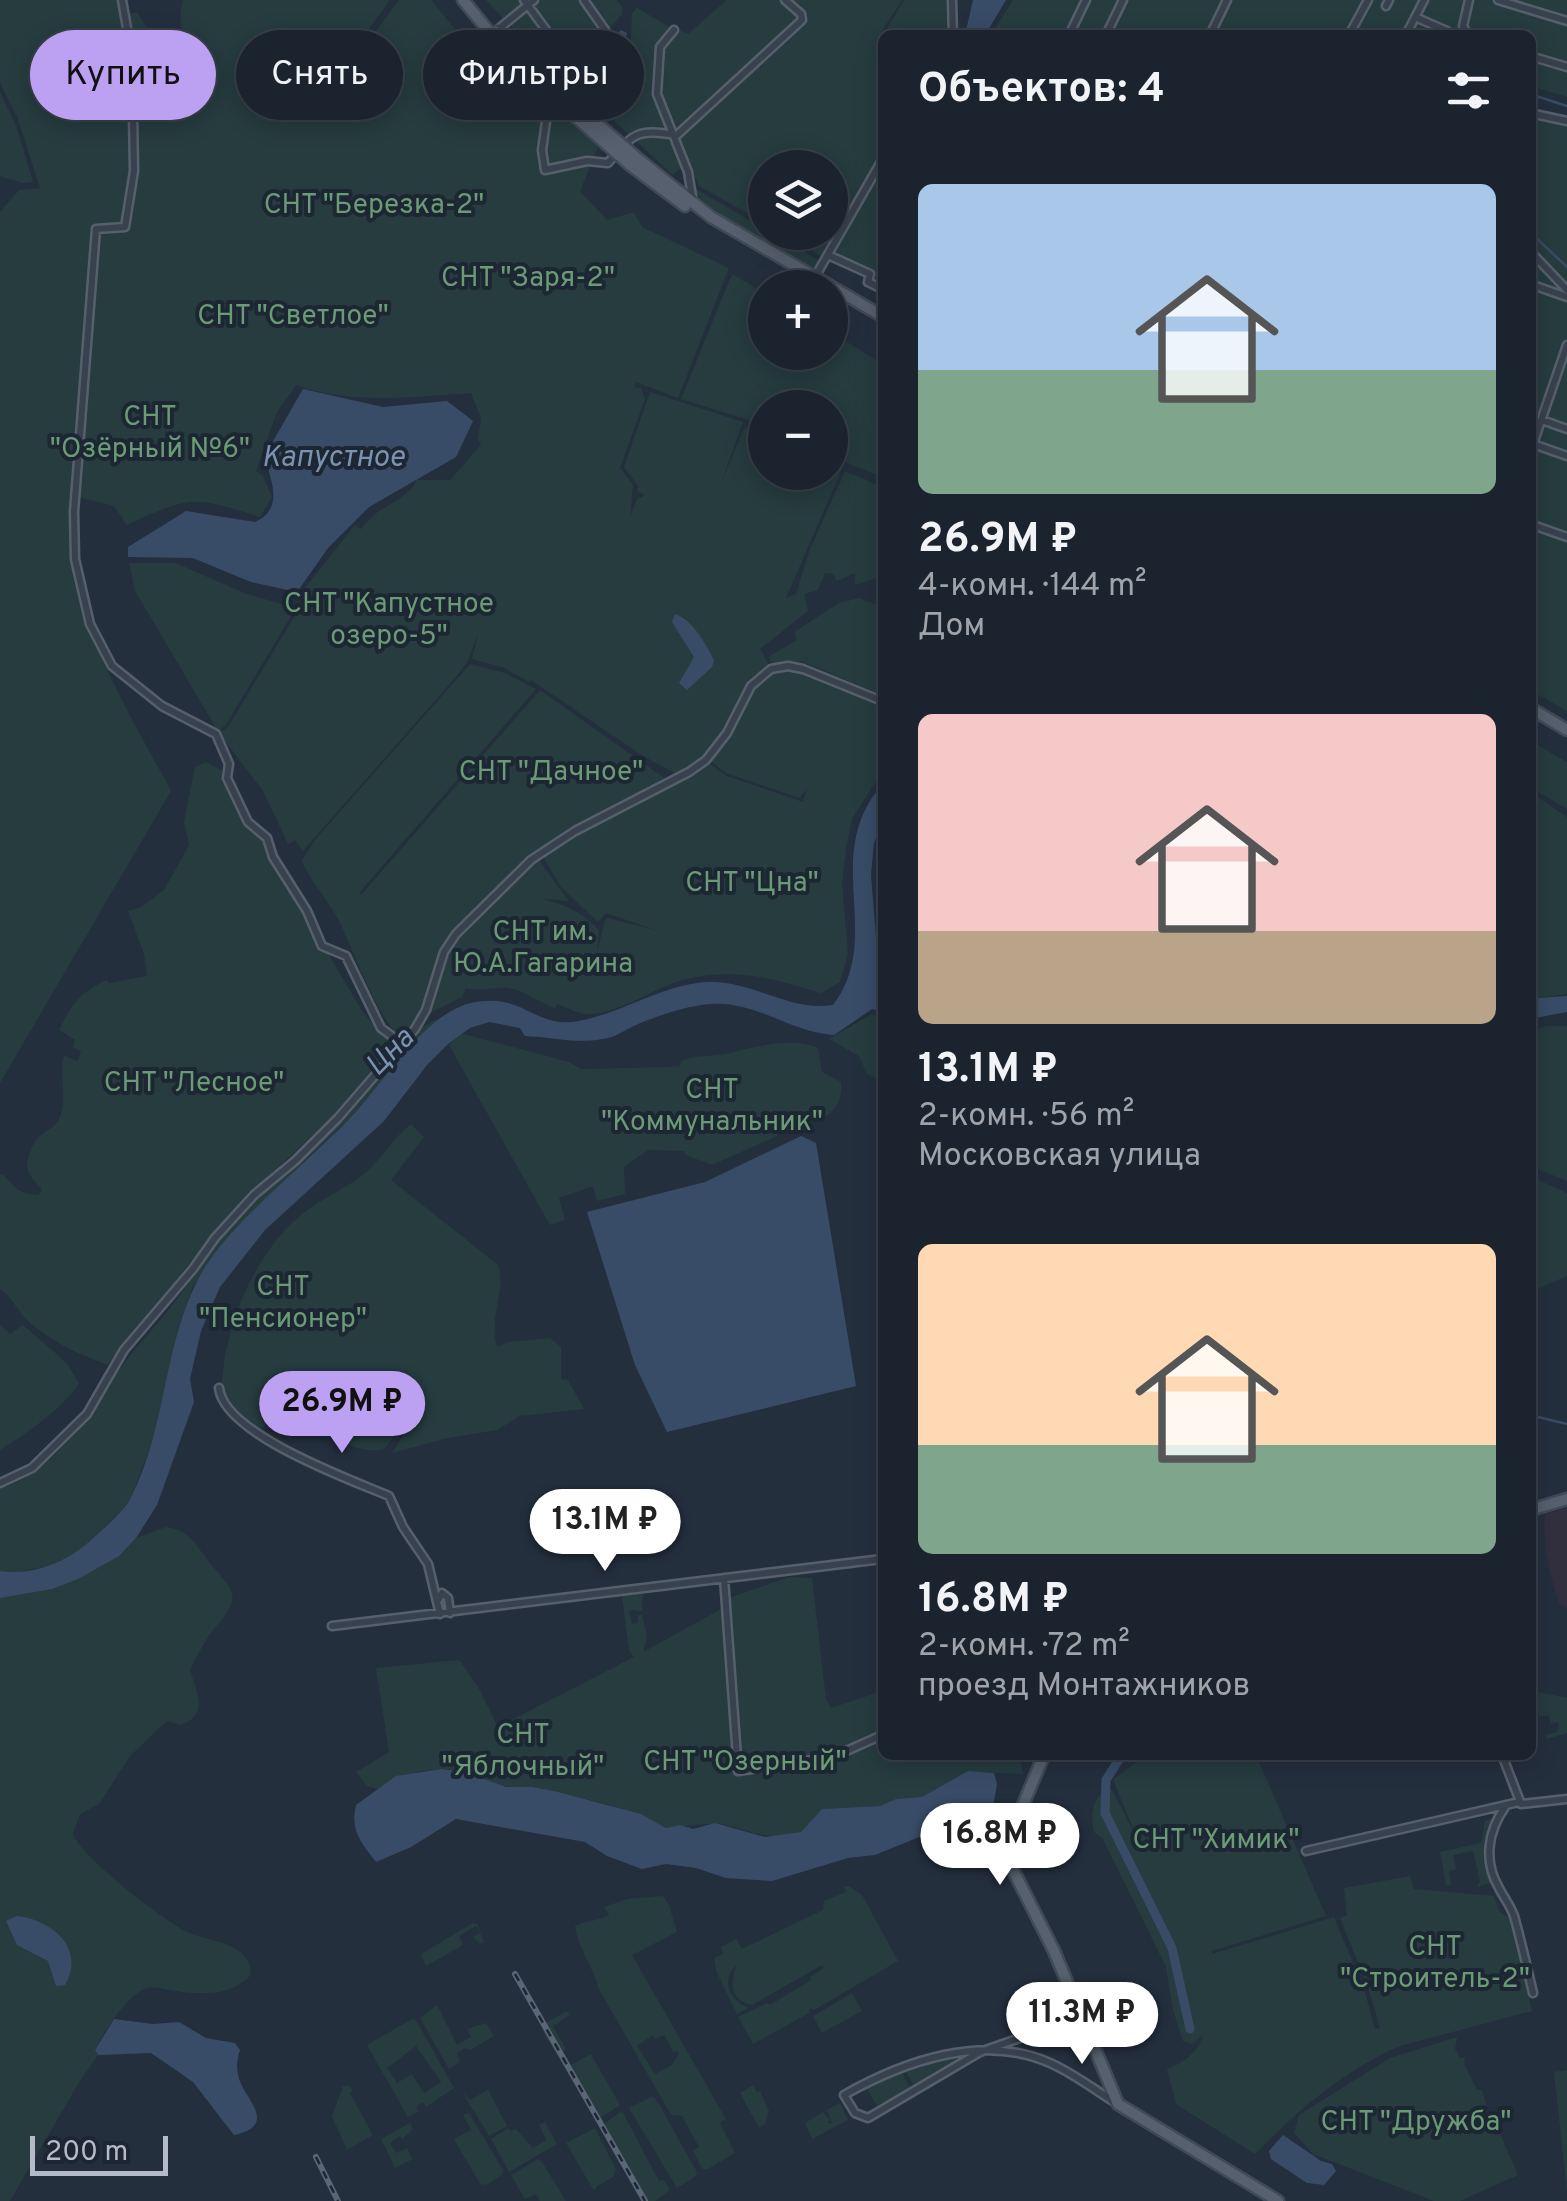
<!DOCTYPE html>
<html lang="ru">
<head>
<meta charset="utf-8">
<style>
  body { margin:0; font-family:Overpass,sans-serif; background:#282f3a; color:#f1f3f6; height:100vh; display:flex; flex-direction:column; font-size:38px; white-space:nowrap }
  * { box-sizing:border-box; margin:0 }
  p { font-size:32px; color:#a0a4aa }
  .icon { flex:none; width:55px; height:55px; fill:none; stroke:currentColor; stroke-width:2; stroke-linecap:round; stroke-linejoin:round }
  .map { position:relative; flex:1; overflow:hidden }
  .side { position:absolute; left:878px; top:30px; width:658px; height:1730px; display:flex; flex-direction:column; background:#1b232e; border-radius:15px; box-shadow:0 5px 25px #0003,0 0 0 2px #39404a }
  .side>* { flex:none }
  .banner { position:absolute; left:30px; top:30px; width:698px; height:90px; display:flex; gap:20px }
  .buttons { position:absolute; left:748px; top:150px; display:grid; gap:20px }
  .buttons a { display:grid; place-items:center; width:100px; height:100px; border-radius:50%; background:#1b232e; box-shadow:0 5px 25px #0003,0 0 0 2px #39404a; font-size:50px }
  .scale { position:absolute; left:30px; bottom:25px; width:138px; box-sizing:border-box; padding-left:10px; border:5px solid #b4bcc9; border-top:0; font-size:28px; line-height:35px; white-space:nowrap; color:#b4bcc9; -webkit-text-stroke:8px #1d2633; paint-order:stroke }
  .price { position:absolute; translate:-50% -85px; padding:0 22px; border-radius:35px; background:#fff; color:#222; font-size:32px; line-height:65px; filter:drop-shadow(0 2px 5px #0008) }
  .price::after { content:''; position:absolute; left:50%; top:60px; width:30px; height:22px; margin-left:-15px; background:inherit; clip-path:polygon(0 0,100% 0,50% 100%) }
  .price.selected { background:#bca0f2; color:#111 }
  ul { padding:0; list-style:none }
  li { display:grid; align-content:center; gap:20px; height:530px; padding:0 40px }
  li span { display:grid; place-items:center; height:310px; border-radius:15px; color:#555 }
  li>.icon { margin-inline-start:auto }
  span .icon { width:180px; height:180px; fill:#fffc; stroke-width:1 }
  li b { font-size:42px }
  h2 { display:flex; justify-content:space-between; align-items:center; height:120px; padding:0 40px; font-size:42px }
  .chip { padding:0 35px; border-radius:45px; background:#1b232e; box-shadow:0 5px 25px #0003,0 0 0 2px #39404a; font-size:35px; line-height:90px }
  .chip.selected { background:#bca0f2; color:#111 }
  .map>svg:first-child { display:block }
  .medical { fill:#32303f }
  .green { fill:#263c3f; fill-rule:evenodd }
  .water { fill:#394c67 }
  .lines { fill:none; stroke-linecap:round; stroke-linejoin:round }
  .stream { stroke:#394c67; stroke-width:2.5 }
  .river { stroke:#394c67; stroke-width:9 }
  .minor-casing { stroke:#565f6c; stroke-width:11 }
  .major-casing { stroke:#414a57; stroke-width:15 }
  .minor { stroke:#38414e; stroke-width:6 }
  .major { stroke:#56606e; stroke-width:10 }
  .rail-casing { stroke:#5a6575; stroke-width:6 }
  .rail { stroke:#1d2633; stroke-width:2.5; stroke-dasharray:8; stroke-linecap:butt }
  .major-bridge-casing { stroke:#414a57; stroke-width:15; stroke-linecap:butt }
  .major-bridge { stroke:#56606e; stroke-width:10 }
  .labels { text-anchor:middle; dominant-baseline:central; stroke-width:8; stroke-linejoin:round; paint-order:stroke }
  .park-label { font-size:28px; fill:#6b9a76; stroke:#1d2633 }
  .water-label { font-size:30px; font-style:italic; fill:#7c92b1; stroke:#1d2633 }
</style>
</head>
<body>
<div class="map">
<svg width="1567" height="2201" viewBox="0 0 1567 2201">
  <rect width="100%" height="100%" fill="#242f3e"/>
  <path class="medical" d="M1567,1508v101l-8,-6 -5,-16 -9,-39 -1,-29 1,-5z"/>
  <path class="green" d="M0,0h120l3,15 14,-3 22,37 2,13h-23l6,21 28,3 18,-18c1,-30 -16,-37 -7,-68h207l-43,59 5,4 47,-63h32l81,98 24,8 8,-9 55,48 -19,46 27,29 27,-8 8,15 87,41 -51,130 -42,-16 -1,6h6l4,11 -25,69 13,17 -3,32 8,-20 4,1 2,-4 -6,-2v-6l-14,-19 26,-75 93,30 -22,62 23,-56 21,10v34h65v-8l12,5 -56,129 10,-4 14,-45 35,-78 37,16v89l-27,9v-12l-18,8 -4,-7 -8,-1 -7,17 -14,4 4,17 -48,38 9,16c-42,28 -38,88 -92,109l-34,-18 -112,-76 -2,2 -25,-14 -32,-9 6,-25 -11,29 -11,14 -153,174 -8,-11 -7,4 -25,-53 -44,-58 9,-6 75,-125 -7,-3 59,-74 6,4c17,-25 44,-26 56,-49h33l31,-35 -3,-6 3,-21 -10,-25c-60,4 -117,12 -175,-8l-19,27 -21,59 7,5 9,21 -12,20c-68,-21 -68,-22 -133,8l-13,-19 -40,-10c-13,113 46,199 97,295l-171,292v-871l19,-22 21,-2 -22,-69 -18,-36z
    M486,0h130l6,6v8l-14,17 -4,-5 -22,19 -12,-15 -7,10 8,12 -13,24 -38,-34 3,-3z
    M727,0h56l17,14v5l-103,97 3,3 108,-100 -21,-19h115l-26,41 2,2 4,-7v120l-59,101 -41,-24 48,-1v-64h-65v55l-66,-37 -44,-99 12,43 -4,5 10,11 8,22 -8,7 -59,-54 16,-59 2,-49 5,-5 36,21 -16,19 1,16 7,3v-24l14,-13 9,4z
    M904,0h46l1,15 -4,13 3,7h-67z
    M1013,0h72l-17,35h-77z
    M1090,0h274l-18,35h-273z
    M1370,0h97l-10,35h-104z
    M1471,0h96v97l-37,-11v-51h-66z
    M0,92l16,33 17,57 -10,1 -23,-7z
    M1530,107l37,14v590l-37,-21z
    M882,167v115l-9,-5 -1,-6 -38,-18z
    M694,188l71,41v3l7,1 48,28v2l-4,5 -6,-2c-32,-19 -100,-46 -116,-78z
    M732,274l33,19v59h65v-21l52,33v113l-52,-21v-48h-65v21l-20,-10 -64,-20z
    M129,563h47l68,30 52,15 -70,117 -8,6 -83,-140z
    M859,598l23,9v88l-81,-34 -28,4 -5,-8 29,-17 -3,-8 45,-29z
    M470,664l35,9 31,16 -177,204 2,2 179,-205 127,90 -104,55 -32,21 -87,90 -22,69 -12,17 -8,5c-22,-12 -50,-90 -63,-116 -11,-21 -28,-39 -37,-60l12,-20z
    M781,670l21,2 80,33v67l-30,47 -6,29 -4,35 6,71 -8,28 -19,11c-47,-15 -89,-26 -138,-13 -32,9 -63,34 -96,34 -9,0 -21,-7 -30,-10l-2,4c-13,-5 -27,-14 -38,-18 -18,-6 -35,3 -51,-2l-4,9 -32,16 21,-66 28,-34 59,-54 31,42 -28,-2c26,6 39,12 58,31l-2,22 8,-32 3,-2 51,13 -53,-18 -8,9 -37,-35 -18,-30 27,-20 76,-42 12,-1 50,-31 19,13 76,26 4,-13 -8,9 -73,-25 -15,-12 50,-80z
    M1530,741l37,21v47l-37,-22z
    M206,762l15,8 141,241 28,33 -9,10 4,4 -46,52 -87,82 -3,-1 -142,174c-26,-10 -59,-25 -80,-45 -10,-10 -15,-23 -27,-31v-114l3,-1c11,14 17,20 35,21l4,-5c-4,-6 -12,-13 -14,-19 -4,-10 6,-31 13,-36 7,-6 15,-8 18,-16 10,-22 -1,-41 5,-63l14,5 3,-10 -8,-4 2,-7 -16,-10c12,-25 21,-38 48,-50l2,3 38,-7 -3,-22 -16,-43 13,-4 23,-17 25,-45 -5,-23 11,-55z
    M1530,792l37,25v177l-37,5z
    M872,1014l10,2v64l-15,-6 -8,-18 -30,-17z
    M443,1017l-54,54 -36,44 -49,47 -111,124 -16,46 -19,95 -27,70 -9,14 -46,43 -28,12 -35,7 -13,-2v-82c59,-18 91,-81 126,-128 15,-20 33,-38 48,-58 23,-31 43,-63 68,-92 32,-39 75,-69 110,-106 28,-30 51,-75 91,-88z
    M1547,1026h20v155l-37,-15v-135z
    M460,1033l109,29 12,7 88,-2 11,-1 1,-5c16,-7 33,-4 49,-8 24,-6 65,-17 88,-5l4,24 19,10c3,40 -33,40 -63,51l-1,3 -65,29 -26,-10 -2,-4 -36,-1 -24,17 1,27 -28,7 -4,-15 -34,12 6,22 -15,5 -101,-180z
    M411,1124l13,13 -33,43 107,85c9,25 -10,52 -1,82l11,-5 42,-4 11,9v32l7,1 16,29 -65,7 -22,14 -49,8 -56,15 23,-37 -4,-7c-7,8 -21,38 -28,40 -18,8 -69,-19 -87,-26l-1,4 -16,-15 -19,18 -26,-19 -2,-7 -10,-3c-3,-65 31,-150 84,-190 19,-14 39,-22 58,-37 18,-15 29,-36 47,-50z
    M1530,1176l37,17v83l-37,16z
    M0,1325l10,9 13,-9 44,38 12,21c-20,27 -50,48 -79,66z
    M166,1527c22,3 28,15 41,32 26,34 38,34 7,70 -10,11 -17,29 -24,41 7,22 19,45 -9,55l-14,-4 -37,35 -31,48 -19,10 -7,20c9,24 88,84 112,97 24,12 65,9 66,44 -20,21 -48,20 -75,16 -10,-1 -22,-6 -31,-2 -18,6 -43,45 -50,61l3,5 -20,29 -68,117h-10v-603l119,-42 17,-18z
    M789,1577l23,1 14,121 5,9 51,-17v64h137l4,19 -55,-2 -46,25 -26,2 -16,7 -58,3c-6,7 -14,19 -22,23 -27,12 -53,-3 -79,-8 -4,-1 -50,3 -54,4 -48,-25 -104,-36 -157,-41 -12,-1 -24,-8 -36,-13 -31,-10 -70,-3 -96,15l-11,-3 -11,-14 33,-20 -13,-84 83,-8 18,25 21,42 136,-70 -5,-6 -7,-56 18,-3 3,3 -1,16 -13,-1 3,14 6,-1v-7l4,-2 5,23 -4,15 82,-45 4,-9z
    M1539,1692l28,6v35l-21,6 -1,-4 12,-3 2,-5 -1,-5 -7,2 -2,-9 -10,2 -4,-24z
    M1137,1755h119l70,161 -114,35v3l122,-37 31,75 10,37 5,-1 -12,-41 -28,-69 7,-3 -3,-27 66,-12 4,13 80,7 6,16 11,7 21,92 -132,35c-57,25 -103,65 -145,108l-79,-50 -9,-35c16,-6 31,-16 36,-34l-11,9 -9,-3 -10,-31 -7,-43 -63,-128 -9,-7c-4,-19 -2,-29 11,-43l7,1 24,46 -23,-57 24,-17z
    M1493,1814l-8,28 8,40 -16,5 3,-6 -7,-30 -20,4 3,14 -7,2 2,14h-5l-6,-33 41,-9 4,-22 6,-2z
    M849,1886l13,9 36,66 -84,49 -4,-2 -1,5 -56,31 -15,-27 29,-14 3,2 41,-25 -1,-3 14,-9 -2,-3 -70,40c-25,-6 -20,-24 -16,-40 -15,16 -7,35 12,43l-11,6 -21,-43 -2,-13 9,-4 -2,-7 15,-8 6,10 81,-39 1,-9 22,-9 -2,-5z
    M663,1896l6,9 8,27 -45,23 94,164 -6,4 15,30 -27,16h-6l-9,-18 6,-4 -17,-31 -11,-1 -72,-126c-6,-22 -21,-41 -24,-63 12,-6 24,-5 34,-11l-5,-8 23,-8zM653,2035l2,4 9,-4 9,17 4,-1 2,3 -8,12 -16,8 -18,-28z
    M473,1923l4,1 7,18 -4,2 -7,-7 7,-4 -4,-7 -17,10 4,9 -37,21 -5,-12z
    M852,1993l10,18 -40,22 -9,-17z
    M437,2005l20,40 14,-8 -4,-8 19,-6 8,13 -24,14 -5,-2 -8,5 3,9 -11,7 -29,-51z
    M566,2011l4,4 -17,11 13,23 -3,2 8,14 20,-11 29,51 -24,16 -54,-91 1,-5z
    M412,2019l4,1 38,68 -28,19 -3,-5 -6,4 1,6 -10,5 -41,-72zM416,2046l25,36 -17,11 -12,-19 -15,9 -10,-15z
    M1457,2037l-2,12 5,9 5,-1 -1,6 13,27h5l13,45 5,-1 18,41 -58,26h-26l-121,-47 -19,-21 5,-18 91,-57z
    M955,2058l2,5 -43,23 -9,-16z
    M1567,2070v122l-13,-120z
    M902,2072l8,16 -33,18 -10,-17z
    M753,2085l4,7 3,-1 9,20 -4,13 -6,4 -19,-35z
    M343,2086h7l3,4 -3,3 23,42 -26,15 -15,-34z
    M488,2090l19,36 -18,10 -27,-44 8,8z
    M651,2097l5,2 41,73 -1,4 -19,12 -48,-80z
    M840,2103l8,17 -36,19 -7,-16 18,-11 7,8 -2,3h4l-5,-13z
    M622,2111l37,70 5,-1 6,10 -15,11h-14l-42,-74z
    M469,2113l34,57 -1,5 -16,10 -6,-1 -26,-45 17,-9 -8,-15z
    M545,2122l12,22 -48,28 -18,-33 17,-11 3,3 5,-2 17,19 13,-8 -7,-15z
    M410,2123l3,6 -11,10 -2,-3 -10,7 6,10 11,-5 6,11 -18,9 -14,-29z
    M595,2128l21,42 -3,7 -17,10 -2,4 -28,-48z
    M538,2159l4,3 24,39h-26l-4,-7 -11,5 -14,-24z"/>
  <path class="water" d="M973,0h33l-21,35h-20z
    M621,30l6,3 -14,54 -9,17 -6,1 -11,-7 -3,-7 15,-36z
    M303,389l80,18 64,-6 26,20 -17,36 -87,50 -41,41 -31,44 -46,-10 -58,-24 -65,-1v-10l58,-36 69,11c29,-13 17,-41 9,-65z
    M675,614c18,6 30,29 39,46l-2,7 -25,23 -8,-7 15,-26 -22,-35z
    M882,785v37l-8,21 -3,32 11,136 -10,-2 -38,26c-45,-3 -78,-35 -125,-31 -22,2 -53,12 -73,21 -10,4 -18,11 -28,13 -31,7 -53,-1 -83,-2l-5,-8 -31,-6 -19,6 -22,16 -21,21 -43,56 -119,109 -45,57 -19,44 -11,48 4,23 -37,103 -21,33 -17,18 -41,23 -26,10 -52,9v-27c32,5 67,-9 90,-30 14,-14 32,-26 41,-44 41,-79 30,-178 87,-248 40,-49 90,-87 134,-133 32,-34 72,-102 119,-113 53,-12 63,27 108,18 44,-8 84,-37 129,-39 44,-2 81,30 125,23 52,-67 -13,-150 49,-220z
    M1567,996v16l-37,7v-14l9,-7z
    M801,1136l15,7 40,243 -189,46 -32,-67 -48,-153 118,-30z
    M442,1769l27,4 37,14h26l26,5 83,22 25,14 14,-3 13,4 22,-6 50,14 36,-5 21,-23 58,-3 16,-7 26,-2 46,-26 26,2 3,11 -4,23 -118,48 -27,3 -76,23 -46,-3 -30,-10 -30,-4 -24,5 -35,-13 -22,-14 -129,-23 -45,28 -35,15c-15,-20 -26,-31 -20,-57l40,-29z
    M17,1916c35,4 69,32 48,69l-9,1 -8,-25 -31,-16 -11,-24z
    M114,2019l39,5 26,-2 27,16 29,5 5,7c-4,11 -4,23 1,34 8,18 35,42 -7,51l-41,-53 -42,-29 -53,2 -3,-5z
    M1283,2135l38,26 11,3 4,7 -12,14 -17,-2 -36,-24 -2,-8z"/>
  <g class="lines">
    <path class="stream" d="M1530,94l37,12
      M1530,232l37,35
      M1530,1415l37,9"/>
    <path class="river" d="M1122,1755l-16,25 -1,33 67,135 18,81"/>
    <g class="minor-casing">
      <path id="minor" d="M122,0l10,56 2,115 -9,56 -29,2 -22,283 1,47 15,65 22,42 50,40 54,28 13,30 -2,14 21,44 19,16 6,19 34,54 15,35 24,10 35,72 20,15
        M524,0l28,38
        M584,0l21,30 -37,55 -20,22 -6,43 3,20 42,-9 21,2c27,-31 28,-34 69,-28l125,-115 -1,-6 -16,-14
        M952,0l1,35
        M1498,0l69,21
        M1386,6l3,-6
        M1415,17l32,14 2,4
        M674,30l-14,17 -3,47 31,78 5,30
        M496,31l38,-31
        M1069,35l17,-35
        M1106,35l17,-35
        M1210,35l17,-35
        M1349,35l19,-35
        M1406,35l18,-35
        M1468,35l-5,-9 6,-26
        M1530,56l37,11
        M1530,113l37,8
        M1530,251l37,39
        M828,255l42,19 -2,8 14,7
        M815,277l67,-117
        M1530,284l37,13
        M1542,420l25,9
        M1533,444l34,12
        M1530,453l37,-108
        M1530,524l37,13
        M219,1388c5,46 130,91 170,108l14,31 25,37 9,38
        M0,1483l32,-15 55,-54 37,-64 69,-81 22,-31 39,-43 41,-34 43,-43 77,-89 11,-19 18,-58 12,-18 75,-74 44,-29 114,-59 17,-12 21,-27 24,-47 20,-17 17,-3 15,3 79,32
        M724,1578l14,193 95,-14 49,-22
        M440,1614l-3,-12 5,-9 6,5 2,15
        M332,1626l550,-67
        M1502,1755l19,49 46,-5
        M1505,1807c-17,24 -22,54 -6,81 5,10 11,17 15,28 7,25 13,51 19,77
        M1306,1851l213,-49
        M1082,2016l-102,36 -112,66 -13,-5 -11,-18c60,-34 139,-62 206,-32 23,10 45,27 66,40"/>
    </g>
    <g class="major-casing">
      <path id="major" d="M463,0l52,63 30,27
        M496,32l54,51
        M637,158l74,59 171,99
        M630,165l55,41
        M1530,708l37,22
        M1530,1510l37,-11
        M1044,1755l-29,69 -7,23 2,17 44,87 64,153 160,97"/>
    </g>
    <use href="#minor" class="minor"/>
    <use href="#major" class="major"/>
    <g class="rail-casing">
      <path id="rail" d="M515,1974l130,227
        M316,2157l22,44"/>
    </g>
    <use href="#rail" class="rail"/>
    <g class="major-bridge-casing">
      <path id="major-bridge" d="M550,83l87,75
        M545,90l85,75"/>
    </g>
    <use href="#major-bridge" class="major-bridge"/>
  </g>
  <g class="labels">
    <g class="park-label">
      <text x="374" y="206">СНТ "Березка-2"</text>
      <text x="528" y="279">СНТ "Заря-2"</text>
      <text x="293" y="317">СНТ "Светлое"</text>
      <text x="150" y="418">СНТ<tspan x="150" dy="32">"Озёрный №6"</tspan></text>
      <text x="389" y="605">СНТ "Капустное<tspan x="389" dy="32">озеро-5"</tspan></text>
      <text x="551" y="773">СНТ "Дачное"</text>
      <text x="752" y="884">СНТ "Цна"</text>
      <text x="543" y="933">СНТ им.<tspan x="543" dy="32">Ю.А.Гагарина</tspan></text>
      <text x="194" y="1084">СНТ "Лесное"</text>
      <text x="712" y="1091">СНТ<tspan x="712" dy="32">"Коммунальник"</tspan></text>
      <text x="283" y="1288">СНТ<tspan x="283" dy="32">"Пенсионер"</tspan></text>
      <text x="523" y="1736">СНТ<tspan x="523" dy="32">"Яблочный"</tspan></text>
      <text x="745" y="1763">СНТ "Озерный"</text>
      <text x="1216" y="1841">СНТ "Химик"</text>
      <text x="1435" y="1948">СНТ<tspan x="1435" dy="32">"Строитель-2"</tspan></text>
      <text x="1416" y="2123">СНТ "Дружба"</text>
    </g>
    <g class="water-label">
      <text x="333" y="458">Капустное</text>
      <text transform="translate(391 1053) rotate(-45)">Цна</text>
    </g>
  </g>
</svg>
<div class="buttons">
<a><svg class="icon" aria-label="layers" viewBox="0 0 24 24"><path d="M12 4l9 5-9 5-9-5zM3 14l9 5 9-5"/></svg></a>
<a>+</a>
<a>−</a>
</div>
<div class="scale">200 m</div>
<b class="price selected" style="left:342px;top:1456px">26.9M ₽</b>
<b class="price" style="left:605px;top:1574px">13.1M ₽</b>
<b class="price" style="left:1000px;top:1888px">16.8M ₽</b>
<b class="price" style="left:1082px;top:2067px">11.3M ₽</b>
<div class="banner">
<a class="chip selected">Купить</a>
<a class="chip">Снять</a>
<a class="chip">Фильтры</a>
</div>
<section class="side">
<h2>Объектов: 4<svg class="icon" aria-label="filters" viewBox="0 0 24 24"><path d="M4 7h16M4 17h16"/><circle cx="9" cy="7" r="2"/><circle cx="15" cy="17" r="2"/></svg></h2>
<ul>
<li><span style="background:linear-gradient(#a9c7e8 60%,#7fa58c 0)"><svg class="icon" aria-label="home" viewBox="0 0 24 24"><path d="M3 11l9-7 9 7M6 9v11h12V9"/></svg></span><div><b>26.9M ₽</b><p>4-комн. · 144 m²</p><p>Дом</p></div></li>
<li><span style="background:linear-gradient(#f6c9c9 70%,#b9a48a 0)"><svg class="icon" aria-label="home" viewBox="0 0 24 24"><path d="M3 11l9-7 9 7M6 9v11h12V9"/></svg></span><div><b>13.1M ₽</b><p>2-комн. · 56 m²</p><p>Московская улица</p></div></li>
<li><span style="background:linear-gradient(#ffd9b3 65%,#7fa58c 0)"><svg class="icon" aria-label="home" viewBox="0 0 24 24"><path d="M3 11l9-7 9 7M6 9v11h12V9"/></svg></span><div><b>16.8M ₽</b><p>2-комн. · 72 m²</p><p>проезд Монтажников</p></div></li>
</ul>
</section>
</div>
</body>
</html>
